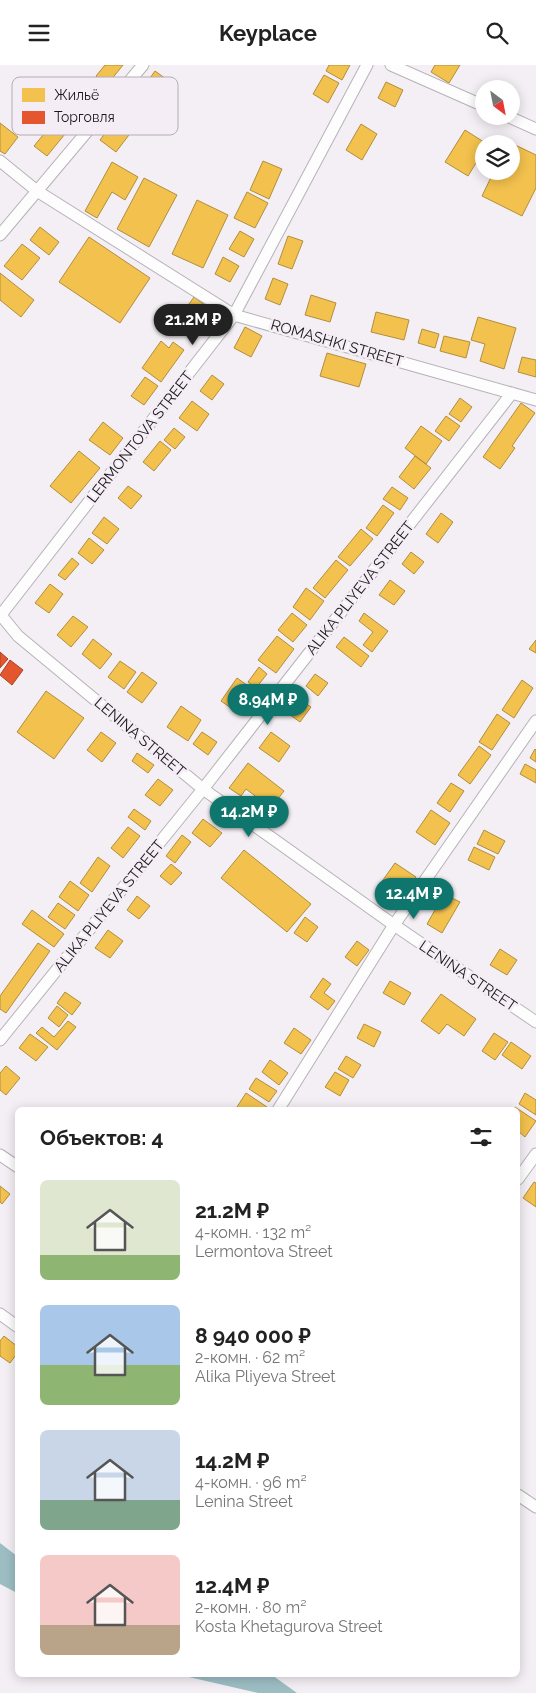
<!DOCTYPE html>
<html lang="ru">
<head>
<meta charset="utf-8">
<style>
  body { margin:0; font-family:Raleway,sans-serif; background:#f2f2f2; color:#222; height:100vh; display:flex; flex-direction:column; font-size:19px; white-space:nowrap }
  * { box-sizing:border-box; margin:0 }
  p { font-size:16px; color:#767676 }
  .icon { flex:none; width:28px; height:28px; fill:none; stroke:currentColor; stroke-width:2; stroke-linecap:round; stroke-linejoin:round }
  .map { position:relative; flex:1; overflow:hidden }
  .details { position:absolute; left:15px; top:1042px; width:505px; height:570px; display:flex; flex-direction:column; background:#fff; border-radius:8px; box-shadow:0 2px 12px #0003 }
  .details>* { flex:none }
  .needle { width:32px; rotate:148deg }
  .buttons { position:absolute; left:475px; top:15px; display:grid; gap:10px }
  .buttons a { display:grid; place-items:center; width:45px; height:45px; border-radius:50%; background:#fff; box-shadow:0 2px 12px #0003; font-size:25px }
  .price { position:absolute; translate:-50% -42px; padding:0 11px; border-radius:18px; background:#0f766e; color:#fff; font-size:16px; line-height:32px; filter:drop-shadow(0 1px 2px #0008) }
  .price::after { content:''; position:absolute; left:50%; top:30px; width:15px; height:11px; margin-left:-8px; background:inherit; clip-path:polygon(0 0,100% 0,50% 100%) }
  .price.current { background:#222; color:#fff }
  ul { padding:0; list-style:none }
  li { display:flex; align-items:center; gap:15px; height:125px; padding:0 25px }
  li span { display:grid; place-items:center; flex:none; width:140px; height:100px; border-radius:8px; color:#555 }
  li>.icon { margin-inline-start:auto }
  span .icon { width:60px; height:60px; fill:#fffc; stroke-width:1 }
  li b { font-size:21px }
  h2 { display:flex; justify-content:space-between; align-items:center; height:60px; padding:0 25px; font-size:21px }
  header { display:flex; justify-content:space-between; align-items:center; height:65px; padding:0 25px; background:#fff; font-size:22px; font-weight:700 }
  .map>svg:first-child { display:block }
  .water { fill:#9cbec3 }
  .homes { fill:#f2c14e; stroke:#b18e3e }
  .shops { fill:#e4572e; stroke:#a74428 }
  .lines { fill:none; stroke-linecap:round; stroke-linejoin:round }
  .minor-casing { stroke:#b6b2b6; stroke-width:13 }
  .minor { stroke:#fdfdfd; stroke-width:11 }
  .labels { text-anchor:middle; dominant-baseline:central; stroke-width:5; stroke-linejoin:round; paint-order:stroke }
  .street-label { font-size:15px; fill:#1a171a; stroke:#f5edf6 }
  .key { fill:#f5edf6; stroke:#b3adb4; stroke-width:1 }
  .key-label { font-size:14px; fill:#1a171a }
</style>
</head>
<body>
<header><svg class="icon" aria-label="menu" viewBox="0 0 24 24"><path d="M4 6h16M4 12h16M4 18h16"/></svg>Keyplace<svg class="icon" aria-label="search" viewBox="0 0 24 24"><circle cx="10" cy="10" r="6"/><path d="M15 15l6 6"/></svg></header>
<div class="map">
<svg width="536" height="1628" viewBox="0 0 536 1628">
  <rect width="100%" height="100%" fill="#f4eff4"/>
  <path class="water" d="M0,1478l17,13v37l-17,-9z
    M180,1610h92l25,18h-39z"/>
  <path class="homes" d="M105,0h18l-16,20 -11,-9z
    M329,0h21l-8,15 -16,-9z
    M435,0h25l-11,18 -18,-11z
    M155,6l18,13 -21,29 -18,-13z
    M324,10l15,8 -11,20 -15,-9z
    M386,17l17,8 -8,17 -17,-9z
    M62,47l12,11 -27,33 -13,-10z
    M119,50l16,12 -19,25 -16,-12z
    M0,58l18,14 -13,17 -5,-3z
    M361,59l16,10 -15,26 -16,-10z
    M465,65l22,14h-3v6l-16,26 -23,-14z
    M509,77l27,13v33l-14,28 -40,-20 12,-25h17v-27h-3z
    M263,96l19,8 -13,30 -19,-9z
    M112,97l26,15 -13,23 -13,-8 -15,26 -12,-7z
    M144,113l33,17 -28,52 -32,-18z
    M247,127l21,11 -13,25 -21,-10z
    M197,135l31,15 -25,53 -31,-14z
    M40,162l19,15 -10,13 -19,-15z
    M240,166l14,8 -10,18 -15,-8z
    M288,171l15,5 -11,28 -14,-5z
    M89,172l61,41 -30,45 -61,-41z
    M22,179l18,14 -18,22 -18,-14z
    M223,192l16,9 -9,16 -15,-8z
    M0,208l34,27 -13,17 -21,-17z
    M273,213l15,6 -8,21 -15,-6z
    M311,230l25,8 -6,19 -25,-7z
    M194,232l20,15 -13,18 -20,-15z
    M376,247l33,8 -5,20 -33,-8z
    M478,252l38,11 -12,41 -24,-8 5,-17 -14,-4z
    M245,262l17,9 -11,21 -17,-9z
    M422,264l17,5 -4,14 -17,-5z
    M444,271l26,6 -4,16 -26,-7z
    M161,276l8,7 4,-6 11,8 -23,32 -19,-14z
    M327,288l39,11 -7,23 -39,-11z
    M522,292l14,3v17l-18,-5z
    M212,310l12,9 -12,16 -12,-9z
    M145,312l13,9 -14,19 -13,-9z
    M460,333l12,9 -11,15 -12,-8z
    M192,336l17,13 -12,17 -18,-13z
    M521,338l14,10 -23,33 3,2 -15,21 -17,-12z
    M446,351l14,10 -11,15 -14,-10z
    M103,357l20,16 -13,17 -21,-15z
    M421,361l21,15 -16,23 -21,-16z
    M174,363l11,9 -10,12 -11,-9z
    M160,376l11,9 -17,21 -11,-9z
    M79,386l21,17 -29,35 -21,-17z
    M415,391l16,12 -17,21 -15,-12z
    M128,421l14,10 -11,13 -13,-11z
    M392,422l16,11 -8,12 -17,-11z
    M383,440l11,8 -17,23 -11,-8z
    M441,448l12,9 -15,21 -12,-9z
    M104,452l15,12 -12,15 -15,-11z
    M361,464l12,10 -23,27 -12,-9z
    M89,473l15,12 -12,14 -14,-11z
    M411,487l13,10 -10,12 -12,-10z
    M72,493l7,6 -14,16 -7,-5z
    M336,495l12,10 -23,28 -12,-10z
    M390,515l15,11 -11,14 -15,-10z
    M50,519l13,10 -14,19 -14,-10z
    M306,523l18,13 -14,19 -17,-13z
    M292,548l15,12 -14,17 -15,-12z
    M364,548l24,18 -16,21 -9,-7 10,-13 -14,-11z
    M73,551l15,11 -17,20 -14,-12z
    M277,571l17,13 -18,24 -18,-13z
    M344,572l25,19 -8,11 -25,-20z
    M93,574l19,15 -12,15 -18,-15z
    M536,575v13l-7,-4z
    M120,596l16,11 -12,17 -16,-12z
    M259,602l8,7 -11,14 -8,-6z
    M142,607l15,11 -15,20 -15,-11z
    M315,609l13,9 -10,13 -12,-10z
    M237,613l17,12 -16,23 -17,-12z
    M522,615l11,8 -19,30 -12,-8z
    M46,626l38,27 -30,41 -37,-27z
    M297,632l14,10 -11,15 -14,-10z
    M181,641l20,14 -13,21 -21,-14z
    M497,649l13,9 -18,27 -13,-8z
    M101,667l15,11 -14,19 -15,-12z
    M202,667l15,10 -9,13 -15,-11z
    M271,667l19,14 -11,16 -20,-14z
    M479,681l12,9 -21,29 -12,-9z
    M535,684l1,1v12l-6,-4z
    M137,688l17,12 -6,8 -16,-12z
    M248,698l36,28 -13,17 -25,-19 -5,7 -12,-8z
    M525,699l11,6v13l-16,-9z
    M158,714l15,11 -13,16 -15,-11z
    M451,718l13,8 -14,21 -13,-9z
    M134,744l17,12 -6,9 -17,-13z
    M431,745l19,13 -15,22 -19,-13z
    M203,754l19,14 -12,14 -18,-14z
    M128,762l12,9 -17,22 -12,-10z
    M484,765l21,11 -7,13 -21,-10z
    M182,770l9,7 -16,21 -9,-7z
    M474,782l21,10 -6,13 -21,-10z
    M244,785l67,54 -24,28 -66,-54z
    M98,792l12,9 -18,26 -12,-9z
    M395,798l21,14 -16,25 -22,-15z
    M171,799l11,9 -11,12 -11,-9z
    M70,816l19,14 -11,16 -19,-14z
    M444,829l16,8 -18,31 -15,-9z
    M137,831l13,10 -11,13 -12,-9z
    M58,838l17,12 -10,14 -17,-12z
    M32,845l32,24 -10,13 -32,-23z
    M305,852l13,10 -11,15 -13,-9z
    M108,865l15,11 -13,17 -15,-10z
    M357,876l12,9 -12,16 -12,-9z
    M38,878l12,8 -44,62 -6,-4v-13z
    M500,884l17,11 -10,15 -17,-10z
    M323,913l8,6 -7,9 11,8 -7,9 -18,-13z
    M390,916l21,12 -7,12 -21,-12z
    M65,927l16,11 -9,12 -15,-12z
    M441,929l35,25 -12,17 -17,-12 -8,10 -18,-13z
    M57,941l11,9 -9,12 -11,-9z
    M68,956l8,6 -19,23 -21,-17 6,-6 12,10z
    M364,959l17,8 -7,15 -17,-9z
    M294,963l17,12 -10,14 -17,-11z
    M494,968l14,9 -13,18 -13,-9z
    M30,969l18,13 -12,14 -17,-13z
    M511,977l20,14 -9,13 -20,-14z
    M346,991l15,9 -8,13 -15,-9z
    M270,995l18,13 -9,12 -17,-13z
    M6,1001l14,12 -14,17 -6,-5v-17z
    M335,1007l14,8 -9,16 -15,-9z
    M256,1013l21,13 -8,11 -20,-13z
    M246,1028l21,14 -2,3h-30z
    M525,1028l11,7v15l-17,-11z
    M515,1042l21,14 -11,16 -7,-6v-21h-5z
    M534,1117l2,1v24l-13,-9z
    M0,1121l10,8 -8,10 -2,-2z
    M4,1271l14,11v5l-8,11 -10,-7v-15z"/>
  <path class="shops" d="M0,587l8,7 -8,9z
    M10,595l13,10 -11,15 -12,-10z"/>
  <g class="lines">
    <g class="minor-casing">
      <path id="minor" d="M391,0l93,41
        M507,51l29,13
        M0,96l37,30 197,124 302,85
        M0,170l143,-170
        M0,549l18,22 185,153 191,136 142,97
        M0,551l234,-301 133,-250
        M0,975l203,-251 309,-396
        M278,1045l116,-185 142,-204
        M0,1090l18,12
        M518,1114l18,-25
        M0,1249l18,13
        M518,1430l18,12"/>
    </g>
    <use href="#minor" class="minor"/>
  </g>
  <g class="labels">
    <g class="street-label">
      <text transform="translate(337 278) rotate(16)">ROMASHKI STREET</text>
      <text transform="translate(140 372) rotate(-52)">LERMONTOVA STREET</text>
      <text transform="translate(360 523) rotate(-52)">ALIKA PLIYEVA STREET</text>
      <text transform="translate(140 672) rotate(40)">LENINA STREET</text>
      <text transform="translate(109 841) rotate(-51)">ALIKA PLIYEVA STREET</text>
      <text transform="translate(468 911) rotate(34)">LENINA STREET</text>
    </g>
  </g>
  <rect x="12" y="12" width="166" height="58" rx="8" class="key"/>
  <rect x="22" y="23" width="23" height="14" fill="#f2c14e"/>
  <rect x="22" y="46" width="23" height="13" fill="#e4572e"/>
  <g class="key-label">
    <text x="54" y="35">Жильё</text>
    <text x="54" y="57">Торговля</text>
  </g>
</svg>
<div class="buttons">
<a><svg class="needle" viewBox="-14 -14 28 28"><path d="M0-13l5 13h-10z" fill="#e53935"/><path d="M0 13l5-13h-10z" fill="#767676"/></svg></a>
<a><svg class="icon" aria-label="layers" viewBox="0 0 24 24"><path d="M12 4l9 5-9 5-9-5zM3 14l9 5 9-5"/></svg></a>
</div>
<b class="price current" style="left:193px;top:281px">21.2M ₽</b>
<b class="price" style="left:268px;top:661px">8.94M ₽</b>
<b class="price" style="left:249px;top:773px">14.2M ₽</b>
<b class="price" style="left:414px;top:855px">12.4M ₽</b>
<section class="details">
<h2>Объектов: 4<svg class="icon" aria-label="filters" viewBox="0 0 24 24"><path d="M4 7h16M4 17h16"/><circle cx="9" cy="7" r="2"/><circle cx="15" cy="17" r="2"/></svg></h2>
<ul>
<li><span style="background:linear-gradient(#dfe7d0 75%,#8fb573 0)"><svg class="icon" aria-label="home" viewBox="0 0 24 24"><path d="M3 11l9-7 9 7M6 9v11h12V9"/></svg></span><div><b>21.2M ₽</b><p>4-комн. · 132 m²</p><p>Lermontova Street</p></div></li>
<li><span style="background:linear-gradient(#a9c7e8 60%,#8fb573 0)"><svg class="icon" aria-label="home" viewBox="0 0 24 24"><path d="M3 11l9-7 9 7M6 9v11h12V9"/></svg></span><div><b>8 940 000 ₽</b><p>2-комн. · 62 m²</p><p>Alika Pliyeva Street</p></div></li>
<li><span style="background:linear-gradient(#c9d6e8 70%,#7fa58c 0)"><svg class="icon" aria-label="home" viewBox="0 0 24 24"><path d="M3 11l9-7 9 7M6 9v11h12V9"/></svg></span><div><b>14.2M ₽</b><p>4-комн. · 96 m²</p><p>Lenina Street</p></div></li>
<li><span style="background:linear-gradient(#f6c9c9 70%,#b9a48a 0)"><svg class="icon" aria-label="home" viewBox="0 0 24 24"><path d="M3 11l9-7 9 7M6 9v11h12V9"/></svg></span><div><b>12.4M ₽</b><p>2-комн. · 80 m²</p><p>Kosta Khetagurova Street</p></div></li>
</ul>
</section>
</div>
</body>
</html>
